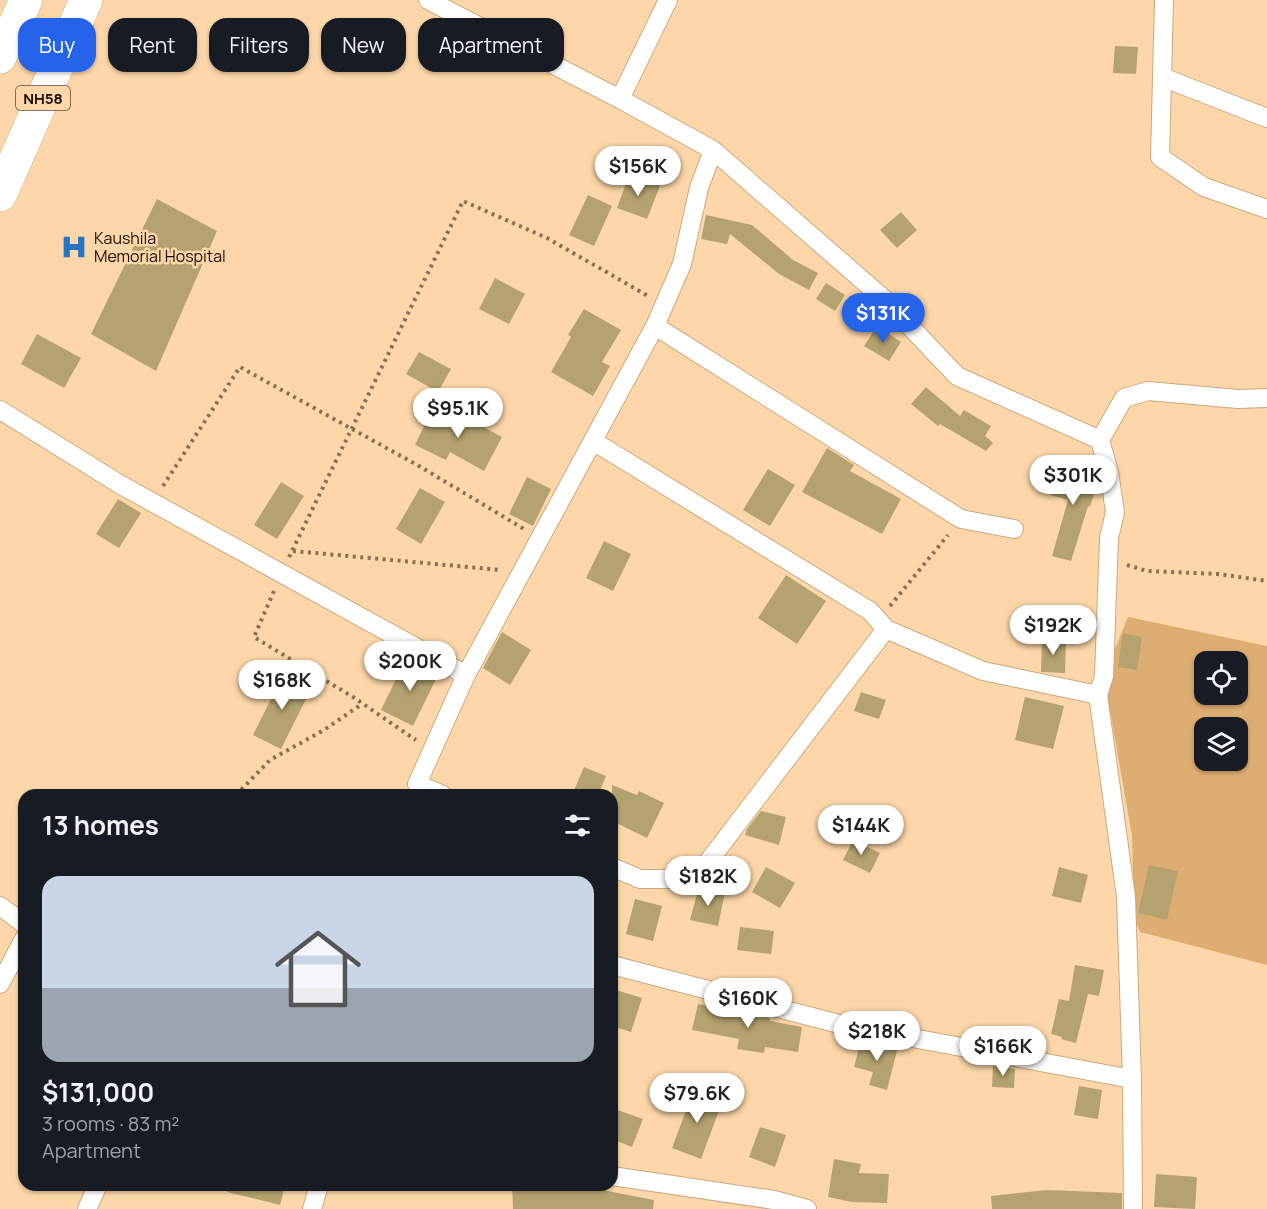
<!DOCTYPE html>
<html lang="en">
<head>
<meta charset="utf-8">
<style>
  body { margin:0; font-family:Manrope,sans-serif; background:#242831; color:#f1f3f6; height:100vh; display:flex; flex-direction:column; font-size:22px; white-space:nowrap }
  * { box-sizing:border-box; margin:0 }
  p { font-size:20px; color:#9ea1a6 }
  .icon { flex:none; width:33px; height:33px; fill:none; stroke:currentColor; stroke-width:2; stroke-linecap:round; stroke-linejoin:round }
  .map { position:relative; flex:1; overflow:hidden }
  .drawer { position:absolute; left:18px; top:789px; width:600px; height:402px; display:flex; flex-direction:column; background:#171b24; border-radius:18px; box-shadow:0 2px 4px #0004 }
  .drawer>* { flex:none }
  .hud { position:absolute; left:18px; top:18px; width:600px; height:54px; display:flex; gap:12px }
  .buttons { position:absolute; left:1194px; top:651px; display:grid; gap:12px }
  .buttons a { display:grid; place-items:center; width:54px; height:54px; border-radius:12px; background:#171b24; box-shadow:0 2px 4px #0004; font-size:30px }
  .price { position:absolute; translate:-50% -51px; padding:0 14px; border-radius:21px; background:#fff; color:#222; font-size:20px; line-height:39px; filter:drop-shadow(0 2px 3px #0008) }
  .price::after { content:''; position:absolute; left:50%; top:36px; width:18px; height:14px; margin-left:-9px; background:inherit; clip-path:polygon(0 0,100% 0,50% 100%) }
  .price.active { background:#2563eb; color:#fff }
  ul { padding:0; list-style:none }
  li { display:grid; align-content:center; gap:12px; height:318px; padding:0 24px }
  li span { display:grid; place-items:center; height:186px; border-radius:18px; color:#555 }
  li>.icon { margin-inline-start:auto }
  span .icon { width:108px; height:108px; fill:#fffc; stroke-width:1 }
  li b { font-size:26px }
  h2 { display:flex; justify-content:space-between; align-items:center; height:72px; padding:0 24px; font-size:26px }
  .chip { padding:0 21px; border-radius:18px; background:#171b24; box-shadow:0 2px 4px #0004; font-size:21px; line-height:54px }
  .chip.active { background:#2563eb; color:#fff }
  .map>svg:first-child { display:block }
  .green { fill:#dead71; fill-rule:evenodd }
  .building { fill:#b5a36f }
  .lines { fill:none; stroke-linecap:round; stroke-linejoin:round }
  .street-casing { stroke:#cda87c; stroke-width:20 }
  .highway-casing { stroke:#cda87c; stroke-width:34 }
  .path { stroke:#8b7154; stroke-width:4; stroke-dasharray:3 4.5; stroke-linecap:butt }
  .street { stroke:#fff; stroke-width:18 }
  .highway { stroke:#fff; stroke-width:33 }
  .labels { text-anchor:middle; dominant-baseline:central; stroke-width:5; stroke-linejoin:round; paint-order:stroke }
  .shield { fill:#fdd7a9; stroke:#5d4933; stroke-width:1.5 }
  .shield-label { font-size:15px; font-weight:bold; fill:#190c00 }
  .poi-label { font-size:16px; fill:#190c00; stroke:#fdd7a9; text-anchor:start }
</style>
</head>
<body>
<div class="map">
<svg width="1267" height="1209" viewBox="0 0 1267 1209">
  <rect width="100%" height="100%" fill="#fdd7a9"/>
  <path class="green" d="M1128,617l139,29v319l-127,-33 -8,-18 1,-43 -1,-35 -28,-160zM1204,662h34v32h-34zM1204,728h34v32h-34z"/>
  <path class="building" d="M1115,46l23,1 -2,27 -23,-1z
    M629,175l31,11 -13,33 -30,-11z
    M588,195l24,11 -18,40 -25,-11z
    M157,199l60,32 -61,140 -65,-37z
    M901,212l16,18 -20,18 -17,-18z
    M706,215l46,10 41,35 25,13 -9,17 -30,-16 -49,-40 -3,10 -26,-5z
    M495,278l30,16 -16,30 -30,-15z
    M826,283l19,12 -10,16 -19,-12z
    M584,309l37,21 -19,32 8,4 -17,30 -42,-24 20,-35 -3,-2z
    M877,326l24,16 -12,19 -25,-15z
    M37,334l44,24 -17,30 -43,-24z
    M419,352l32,17 -13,23 -32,-18z
    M926,387l34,29 4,-6 27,16 -6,10 8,7 -7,8 -46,-27 -2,2 -27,-22z
    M434,405l44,22 2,-2 22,12 -18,34 -34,-19 -4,8 -31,-15z
    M827,448l27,17 -4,6 51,28 -19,35 -80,-42z
    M1060,464l38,11 1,3 -9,29 -2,-1 -17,55 -19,-5 16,-56 -18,-5z
    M768,469l27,16 -25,41 -27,-16z
    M527,477l24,12 -18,37 -24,-12z
    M281,482l23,14 -27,43 -23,-14z
    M420,488l25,14 -24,42 -25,-15z
    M118,499l23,14 -22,35 -23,-14z
    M604,541l27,13 -18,37 -27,-13z
    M786,575l40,26 -29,43 -39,-26z
    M502,632l29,18 -21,35 -27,-17z
    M1123,633l19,4 -5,33 -19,-3z
    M1042,640l24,1 -1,32 -24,-1z
    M406,659l32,16 -25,51 -32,-16z
    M284,673l28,14 -31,62 -28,-14z
    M861,692l25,8 -7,19 -25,-8z
    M1025,697l39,9 -11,43 -38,-9z
    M584,767l22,9 -8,19h-26z
    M612,785l25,10 2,-4 25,12 -17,35 -35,-17z
    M761,811l25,6 -7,28 -34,-10 2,-6z
    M853,840l27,13 -10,20 -27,-13z
    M1149,865l29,6 -11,49 -29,-7z
    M766,867l29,16 -15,25 -28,-16z
    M1059,867l29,8 -7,28 -29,-7z
    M702,888l23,5 -7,33 -28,-6 8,-30z
    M635,899l27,7 -9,35 -27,-7z
    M740,927l34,4 -3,23 -34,-4z
    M1075,965l29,5 -5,26 -11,-2 -12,49 -15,-4 1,-2 -11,-3 8,-35 10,2z
    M616,990l26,8 -11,34 -19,-6v-23z
    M698,1004l45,9 1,-2 26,7v3l32,6 -4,25 -33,-5 -1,6 -27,-4 2,-10 -47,-9z
    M861,1040l37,7 -11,43 -18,-5 4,-13 -19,-5z
    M993,1066l22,3 -1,19 -22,-1z
    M1079,1086l23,4 -4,29 -24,-4z
    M694,1089l29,11 -22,59 -29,-11z
    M612,1108l31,11 -11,28 -20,-8z
    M760,1127l26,8 -11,32 -26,-10z
    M834,1159l27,5 -2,9 30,1 -2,29 -35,-1 -24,-5z
    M1156,1174l41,3 -2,32 -41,-2z
    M228,1185h57l-5,20 -53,-13z
    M512,1185h65l77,15 -1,9h-140z
    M1047,1190l75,3v16h-130l-1,-13z"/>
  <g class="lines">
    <g class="street-casing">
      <path id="street" d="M428,0l192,99 93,51
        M1164,0l-4,157 44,30 63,22
        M1162,77l105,41
        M620,99l48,-99
        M655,326l306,193 53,10
        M0,410l121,75 345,190
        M1100,440l24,-42 24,-7 90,8 29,-1
        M593,441l277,170 16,18 97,42 115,24
        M443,795l-26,-11 49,-109 189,-349 27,-62 17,-76 14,-38 171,149 73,77 143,64 9,32 6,40 -6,26 -5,138 -6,19 28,202 6,182 1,130
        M612,867l28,12h55l191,-250
        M0,906l24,18
        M612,965l231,60 289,54
        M0,984l24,-45
        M612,1176l162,24 33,9
        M87,1209l11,-24
        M312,1209l7,-24"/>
    </g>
    <g class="highway-casing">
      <path id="highway" d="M0,57l26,-57
        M0,195l86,-195"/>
    </g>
    <path class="path" d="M163,486l77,-119 179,99 105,63
      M293,551l208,19
      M289,557l174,-356 84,37 101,58
      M1127,565l20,6 71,3 49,7
      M274,591l-20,46 99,60 63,43
      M890,606l58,-71
      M236,795l34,-35 54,-30 38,-26"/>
    <use href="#street" class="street"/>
    <use href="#highway" class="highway"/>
  </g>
  <defs>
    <g id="hospital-bare" transform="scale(2.07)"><path d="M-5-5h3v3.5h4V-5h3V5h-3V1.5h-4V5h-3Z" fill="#2476c4" stroke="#fdd7a9" stroke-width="2.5" paint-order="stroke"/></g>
  </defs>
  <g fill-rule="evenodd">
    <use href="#hospital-bare" x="74" y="247"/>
  </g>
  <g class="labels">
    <rect class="shield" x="16" y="86" width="54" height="24" rx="4.5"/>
    <g class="shield-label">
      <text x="43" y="98">NH58</text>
    </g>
    <g class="poi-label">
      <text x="94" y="238">Kaushila<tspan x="94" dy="18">Memorial Hospital</tspan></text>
    </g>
  </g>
</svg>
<div class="buttons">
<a><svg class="icon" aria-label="locate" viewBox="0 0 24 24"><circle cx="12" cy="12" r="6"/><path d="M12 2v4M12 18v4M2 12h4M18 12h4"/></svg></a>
<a><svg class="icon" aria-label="layers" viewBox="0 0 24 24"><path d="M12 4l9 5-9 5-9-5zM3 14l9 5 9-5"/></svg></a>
</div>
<b class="price" style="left:638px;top:197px">$156K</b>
<b class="price active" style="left:883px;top:344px">$131K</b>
<b class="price" style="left:458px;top:439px">$95.1K</b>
<b class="price" style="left:1073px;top:506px">$301K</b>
<b class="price" style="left:1053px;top:656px">$192K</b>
<b class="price" style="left:410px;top:692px">$200K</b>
<b class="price" style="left:282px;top:711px">$168K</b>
<b class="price" style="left:861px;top:856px">$144K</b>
<b class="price" style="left:708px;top:907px">$182K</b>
<b class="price" style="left:748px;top:1029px">$160K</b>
<b class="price" style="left:877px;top:1062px">$218K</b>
<b class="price" style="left:1003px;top:1077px">$166K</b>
<b class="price" style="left:697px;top:1124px">$79.6K</b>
<div class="hud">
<a class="chip active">Buy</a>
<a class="chip">Rent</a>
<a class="chip">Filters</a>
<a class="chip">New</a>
<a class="chip">Apartment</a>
</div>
<section class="drawer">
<h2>13 homes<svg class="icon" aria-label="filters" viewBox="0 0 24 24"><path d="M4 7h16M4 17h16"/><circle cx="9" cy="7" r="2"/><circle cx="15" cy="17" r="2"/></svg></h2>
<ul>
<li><span style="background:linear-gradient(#c9d6e8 60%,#9aa5b1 0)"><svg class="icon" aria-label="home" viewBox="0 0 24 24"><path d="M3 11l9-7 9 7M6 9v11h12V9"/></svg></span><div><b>$131,000</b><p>3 rooms · 83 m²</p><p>Apartment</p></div></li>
</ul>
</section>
</div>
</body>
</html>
